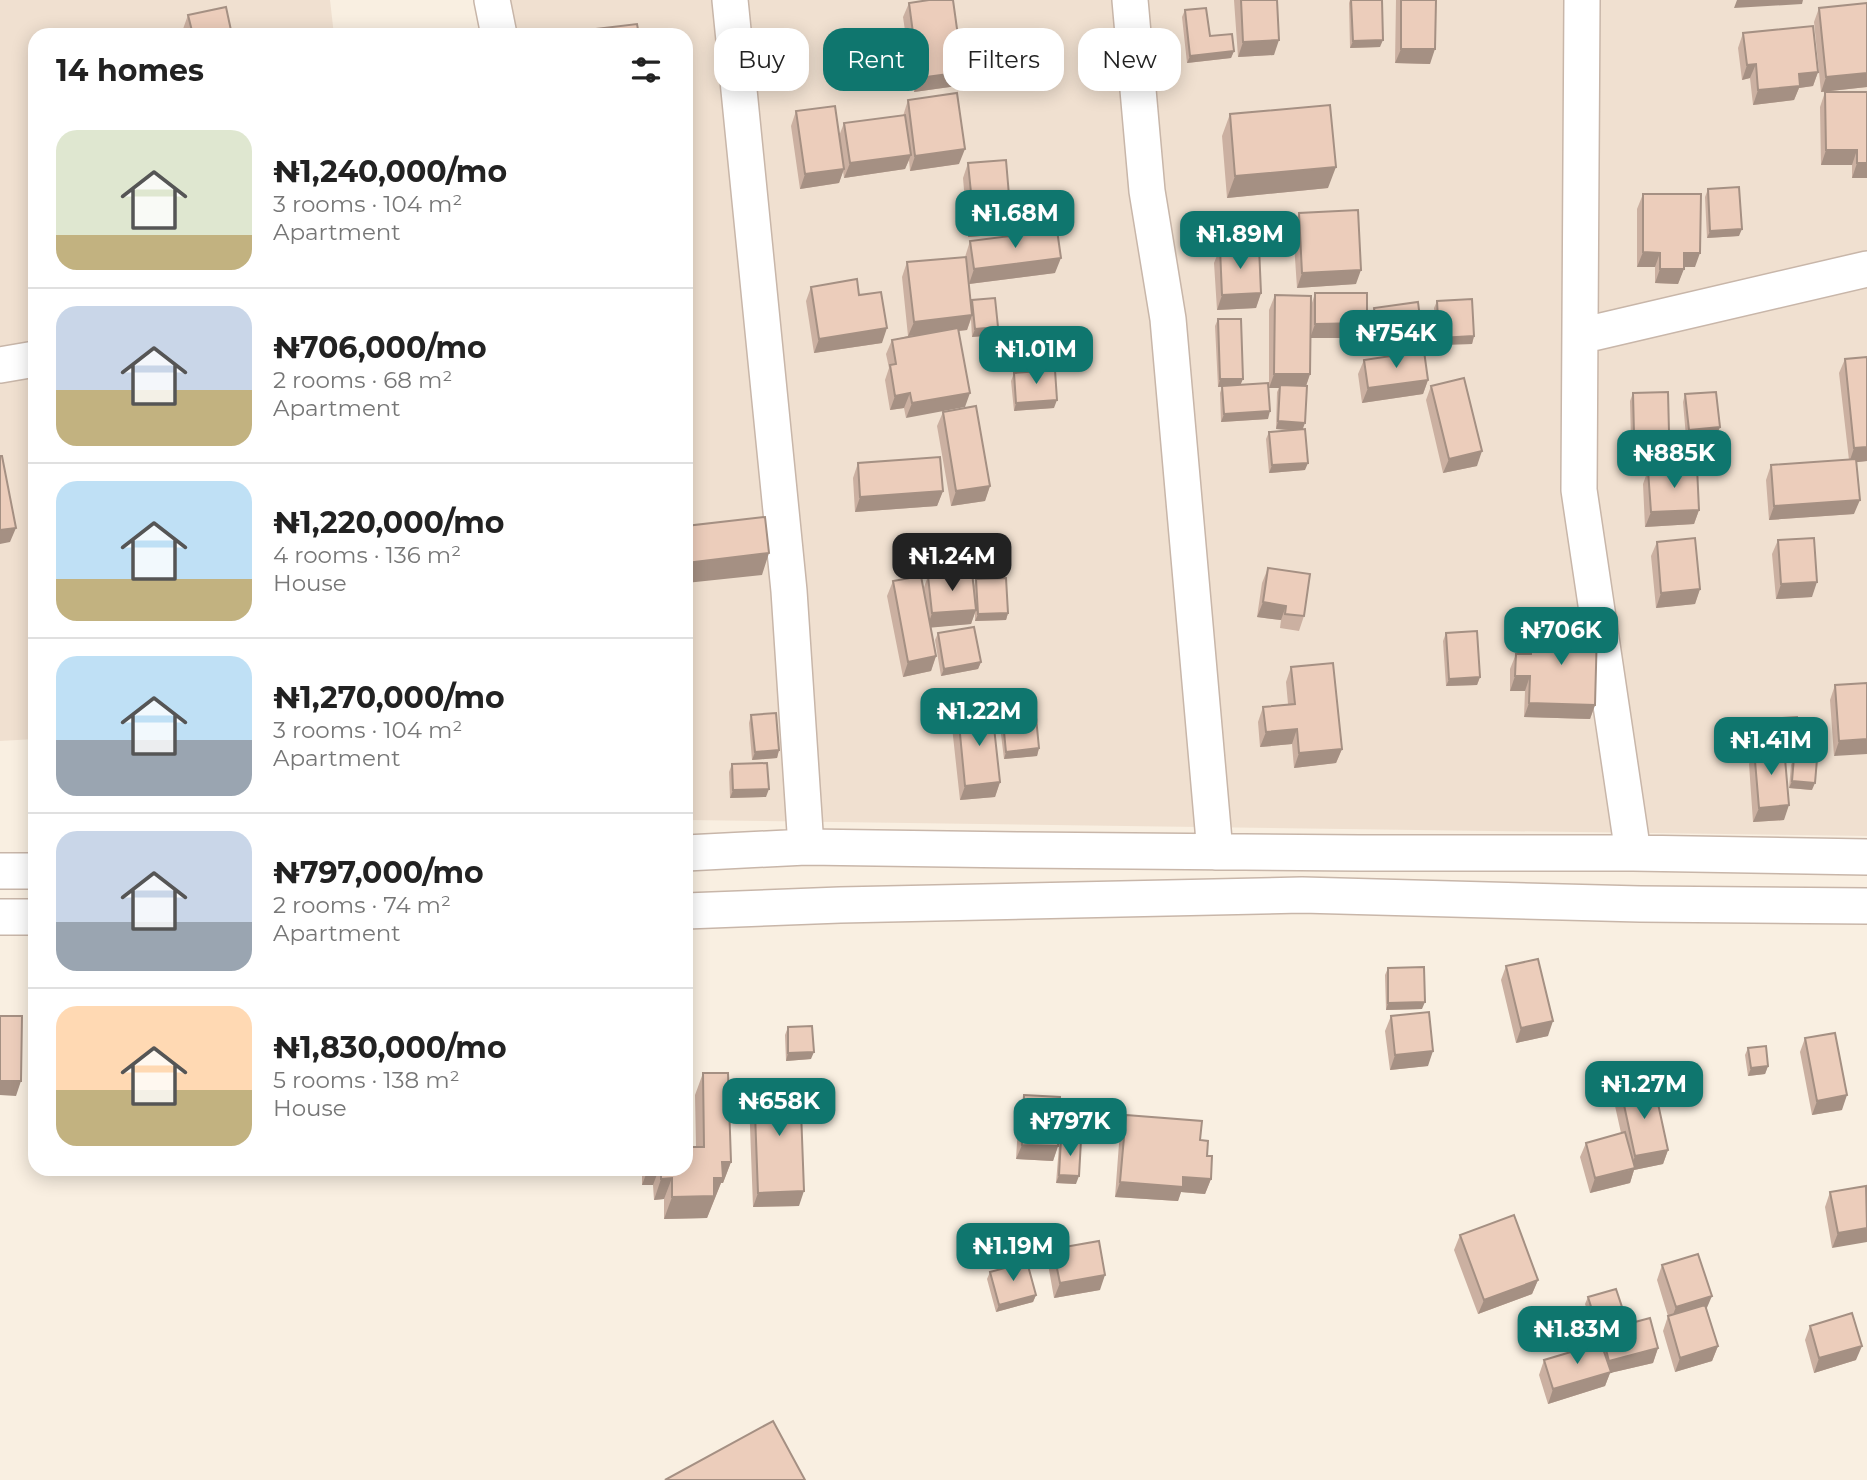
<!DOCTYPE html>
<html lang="en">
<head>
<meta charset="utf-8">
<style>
  body { margin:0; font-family:Montserrat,sans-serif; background:#f2f2f2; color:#222; height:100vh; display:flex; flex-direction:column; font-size:26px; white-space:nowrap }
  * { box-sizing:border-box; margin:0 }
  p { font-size:23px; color:#767676 }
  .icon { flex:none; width:38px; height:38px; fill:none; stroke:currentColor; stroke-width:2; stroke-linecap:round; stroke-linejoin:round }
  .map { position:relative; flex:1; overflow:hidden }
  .drawer { position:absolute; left:28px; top:28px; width:665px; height:1148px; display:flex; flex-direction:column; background:#fff; border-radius:21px; box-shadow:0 4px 18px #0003 }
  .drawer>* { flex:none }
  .top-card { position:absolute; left:714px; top:28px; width:665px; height:63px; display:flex; gap:14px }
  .price { position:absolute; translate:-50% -60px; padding:0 16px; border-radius:14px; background:#0f766e; color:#fff; font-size:23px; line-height:46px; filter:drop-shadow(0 2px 4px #0008) }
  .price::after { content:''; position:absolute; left:50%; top:42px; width:21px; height:16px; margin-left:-10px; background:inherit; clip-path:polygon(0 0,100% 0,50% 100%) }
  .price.on { background:#222; color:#fff }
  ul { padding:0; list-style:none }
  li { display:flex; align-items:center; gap:21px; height:175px; padding:0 28px }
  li+li { border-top:2px solid #e0e0e0 }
  li span { display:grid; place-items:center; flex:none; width:196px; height:140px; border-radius:21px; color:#555 }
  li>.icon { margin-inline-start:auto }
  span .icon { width:84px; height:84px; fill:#fffc; stroke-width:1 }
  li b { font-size:30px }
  h2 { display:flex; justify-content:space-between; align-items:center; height:84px; padding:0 28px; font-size:30px }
  .tag { padding:0 24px; border-radius:21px; background:#fff; box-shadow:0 4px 18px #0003; font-size:24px; line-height:63px }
  .tag.on { background:#0f766e; color:#fff }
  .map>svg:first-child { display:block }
  .residential { fill:#f0e0d0 }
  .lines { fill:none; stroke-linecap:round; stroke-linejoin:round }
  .minor-casing { stroke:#c8b6a9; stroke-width:38 }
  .minor { stroke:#fff; stroke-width:35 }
  .wall { fill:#cbb0a1 }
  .shaded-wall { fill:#a59083 }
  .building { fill:#eccdbb; stroke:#a59083; stroke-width:2 }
</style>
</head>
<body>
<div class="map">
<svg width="1867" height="1480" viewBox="0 0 1867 1480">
  <rect width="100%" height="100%" fill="#f9efe1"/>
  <path class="residential" d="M0,0h330l4,35h-299v704l-35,2z
    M490,0h1377v836l-1181,-16v-785h-191z"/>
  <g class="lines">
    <g class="minor-casing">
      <path id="minor" d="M492,0l7,35
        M730,0l59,591 17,256
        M1130,0l17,191 21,128 47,533
        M1582,0l-3,490 54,363
        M1580,336l287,-67
        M0,365l35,-6
        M686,853l120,-6 215,3 339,3h273l234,4
        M0,871h35
        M686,911l154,-6 462,-10 338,9 227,2
        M0,917h35"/>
    </g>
    <use href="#minor" class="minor"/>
  </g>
  <path class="wall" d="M1234,0h43l-3,55 -36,2z
    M1350,0h32l-2,47 -30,1 -1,-45z
    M1396,0h40l-6,64 -35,-1z
    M909,3l54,69 -6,14 -43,6 -11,-75z
    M1867,3v84l-46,5 -7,-70 5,-14z
    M1185,10l25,26 24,15 -3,7 -44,5 -5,-46z
    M188,15l44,20h-48l-1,-6z
    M1743,33l75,39 -5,14 -14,2 -5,12 -41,5 -3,-27 -8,2 -4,-32z
    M1825,92h42v86h-15v-13h-31l-1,-58z
    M908,100l51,64 -49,7 -1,-11 -4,9 -61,9 -1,-7 -4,12 -39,6 -9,-63 5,-15 43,25 5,-13 59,-7z
    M1230,114l98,74 -101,10 -5,-62z
    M968,163l38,71 -38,3 -5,-59z
    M1708,189l31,47 -32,2 -2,-41z
    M1643,194l52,73h-11l-6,17 -23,-1v-16h-18v-58z
    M1299,213l57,71 -59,4 -4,-60z
    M970,241l85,32 -86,11 2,20 1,-4 23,35 -23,2 -1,-18 -4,11 -9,1 -52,87 -2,-10 -14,2 -5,-30 4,-12 -3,-14 6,-14 16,-4 -6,-59 5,-15 58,-5z
    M1220,248l41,45 -5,15 -39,2 -3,-47z
    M811,287l71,56 -68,10 -8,-52z
    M1315,293l47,45h-51l-1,36 -4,12 -3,43 2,41 -36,3 -3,-34 3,-7 25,-2 -18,-1 1,-37 2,-4h-10v-78l6,-15 36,11z
    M1437,301l37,35 -2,8 -36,1 -2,-37z
    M1374,308l48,26 -2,7 -44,6 -4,-32z
    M1218,319l23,66 27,34 -47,3 -1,-29 2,-6h-4l-3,-61z
    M1867,357v104l-10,1 -3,52 -85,6 -3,-40 5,-15 78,-5 -10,-87 6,-14z
    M1364,360l64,20 -5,14 -61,9 -4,-29z
    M1014,373l40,35 -40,3 -3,-30z
    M1431,386l46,80 -34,7 -17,-73z
    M1633,393l34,47 -36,1 -1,-40z
    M1685,394l35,33 -3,7 -31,3 -3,-35z
    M943,412l47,74 -5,15 -34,5 -14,-80z
    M1691,437l31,36 -25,2 2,35 -5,14 -49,3 -2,-43 5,-14 42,-3 -2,-23z
    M858,463l85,28 -6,15 -82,6 -2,-34z
    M1778,540l34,57 -36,2 -4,-45z
    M1657,542l43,47 -5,15 -39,4 -5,-52z
    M1268,568l36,48 -5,15 -19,-3 1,-8 -24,-3 5,-34z
    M928,576l46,10 2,-7 32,34 -2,7 -31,1v-9l-4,12 -40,3 5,29 -5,15 -28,6 -16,-81 6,-15 30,9z
    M1532,628l63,77 -5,14 -66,-2 1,-26h-15v-22l6,-15h10v-12z
    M938,633l43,29 -3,7 -37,7 -6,-36z
    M1446,633l34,44 -3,8 -31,1 -3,-45z
    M1291,667l51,82 -6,14 -42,5 -2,-24 -32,3 -2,-25 5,-15 25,-3 -2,-22z
    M1867,683l-33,73 -4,-56 5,-15z
    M1002,711l37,37 -2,8 -33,3 -5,-41z
    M958,713l42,69 -5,15 -35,3 -8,-73z
    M751,715l28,35 -2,8 -25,2 -3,-37z
    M1768,719l32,28 -3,8 -12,1 -1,64 -31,2 -4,-58 5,-15 13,-1 -2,-22z
    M1794,757l18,33 -23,-2 2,-23z
    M732,764l34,33 -36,1 -1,-26z
    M1506,966l42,70 -32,7 -15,-63z
    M1388,968l34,41 -36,1 -1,-35z
    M1391,1016l37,50 -38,4 -5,-39z
    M788,1027l23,32 -25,2 -1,-26z
    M1805,1038l37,72 -30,5 -12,-63z
    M1748,1048l20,18 -3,8 -17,2 -3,-21z
    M703,1073l28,89 -8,21h-2l-14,35 -43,1v-20l-10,1 -1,-15h-11v-16h44l10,-22 -1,-52z
    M754,1086l45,120 -46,1 -4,-107z
    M1621,1091l47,59 -5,14 -29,6 -4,13 -40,10 -10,-36 6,-14 35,-10 -6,-27z
    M1024,1095l34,51 -5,15 -37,-2 3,-49z
    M1126,1115l74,25 7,16 4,23 -6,15 -24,-2 -3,9 -63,-4 5,-67z
    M1061,1139l15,45 -20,-1 3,-37z
    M1866,1186l-34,62 -7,-41 5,-15z
    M1460,1235l78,45 -6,14 -54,20 -24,-64z
    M1053,1249l47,41 -46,8 -6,-34z
    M1662,1265l44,45 12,36 -6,15 -37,11 -12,-41 5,-15 -11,-36z
    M990,1272l46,23 -3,7 -37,10 -9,-33z
    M1588,1297l70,51 -5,15 -43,10 -5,13 -57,18 -9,-29 5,-15 52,-15 2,-7 -2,1 -11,-35z
    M1810,1326l46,34 -42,13 -9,-33z"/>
  <path class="shaded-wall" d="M1737,0h66l-1,4 -68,4z
    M1279,40l-5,15 -36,2 5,-15z
    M1383,40l-3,7 -30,1 3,-7z
    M1401,49h34l-5,15 -35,-1z
    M1234,51l-3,7 -44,5 3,-7z
    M1756,64l-6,14 -8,2 5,-15z
    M963,72l-6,14 -43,6 5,-14z
    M1818,72l-5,14 -14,2 -5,12 -41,5 5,-15 41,-16z
    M1867,73v14l-46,5 5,-15z
    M965,149l-6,15 -49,7 5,-15z
    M1826,150h31l-5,15h-31z
    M911,155l-6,14 -61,9 6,-15z
    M1857,163h10v15h-15z
    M1336,167l-8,21 -101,10 8,-22z
    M844,169l-5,14 -39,6 5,-15z
    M1011,219l-5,15 -38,3 6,-15z
    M1742,229l-3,7 -32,2 3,-7z
    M1643,252l17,1 -5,14h-18z
    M1684,253h16l-5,14h-17z
    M1061,258l-6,15 -86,11 5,-15z
    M1660,269h24l-6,15 -23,-1z
    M1361,270l-5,14 -59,4 5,-15z
    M1261,293l-5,15 -39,2 5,-15z
    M972,315l-5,15 -59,6 6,-14z
    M1367,323l-5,15h-52l5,-14z
    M998,327l-3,8 -23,2 3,-8z
    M887,328l-5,15 -68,10 5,-14z
    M1422,334l-2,7 -44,6 2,-8z
    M1474,336l-2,8 -36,1 3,-7z
    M1274,374h36l-5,15 -25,-4 -1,3h-10z
    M1220,379h23l-3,7 -22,1z
    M1428,380l-5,14 -61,9 6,-15z
    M910,393l-6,15 -14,2 5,-14z
    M970,393l-5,14 -59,11 6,-15z
    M1057,400l-3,8 -40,3 2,-8z
    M1270,411l-2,8 -47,3 3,-8z
    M1278,421l27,2 -3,8 -26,-2z
    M1720,427l-3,7 -31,3 3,-7z
    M1669,432l-2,8 -36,1 3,-7z
    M1867,447v14l-18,2 5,-15z
    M1482,451l-5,15 -34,7 6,-14z
    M1308,463l-3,7 -36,3 3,-8z
    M1725,465l-3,8 -31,2 2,-7z
    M990,486l-5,15 -34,5 5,-15z
    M943,491l-6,15 -82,6 5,-15z
    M1860,500l-6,14 -85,6 5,-14z
    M1699,510l-5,14 -49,3 6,-15z
    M16,528l-6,14 -10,2v-14z
    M769,553l-7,22 -76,8v-20z
    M1817,582l-5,15 -36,2 5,-15z
    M1700,589l-5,15 -39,4 5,-15z
    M1263,602l23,4 -5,14 -24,-3z
    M976,610l-5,14 -44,4 5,-15z
    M1008,613l-2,7 -31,1 3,-7z
    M936,656l-5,15 -28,6 5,-15z
    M981,662l-3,7 -37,7 3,-7z
    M1515,676h15l-5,15h-15z
    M1480,677l-3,8 -31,1 3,-7z
    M1529,703l66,2 -5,14 -66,-2z
    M1297,729l-5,15 -32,3 6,-15z
    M1867,739v15l-33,2 5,-15z
    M1800,747l-3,8 -29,2 3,-7z
    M1039,748l-2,8 -33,3 2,-7z
    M1342,749l-6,14 -42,5 5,-15z
    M779,750l-2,8 -25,2 3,-8z
    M1792,781l23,2 -3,7 -23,-2z
    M1000,782l-5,15 -35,3 5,-14z
    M769,789l-3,8 -36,1 3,-8z
    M1789,805l-5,15 -31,2 6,-14z
    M1425,1002l-3,7 -36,1 2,-7z
    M1553,1021l-5,15 -32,7 5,-15z
    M1433,1051l-5,15 -38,4 5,-15z
    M814,1052l-3,7 -25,2 2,-8z
    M1768,1066l-3,8 -17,2 3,-8z
    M0,1081h21l-5,15 -16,-1z
    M1847,1095l-5,15 -30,5 5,-14z
    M1022,1145l36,1 -5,15 -37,-2z
    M1668,1150l-5,14 -29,6 -4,13 -40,10 5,-15 35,-8 5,-14z
    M722,1162h9l-8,21h-2l-14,35 -43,1 8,-22 42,-19z
    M648,1169h11l-6,16h-11z
    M1059,1175l20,1 -3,8 -20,-1z
    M1183,1177l28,2 -6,15 -24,-2 -3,9 -63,-4 5,-15z
    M672,1178l-8,21 -10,1 7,-21z
    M804,1191l-5,15 -46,1 5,-14z
    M1867,1228v14l-35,6 6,-15z
    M1105,1275l-5,15 -46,8 6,-15z
    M1538,1280l-6,14 -54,20 6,-14z
    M1036,1295l-3,7 -37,10 3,-7z
    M1712,1296l-6,14 -36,12 6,-15z
    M1718,1346l-6,15 -37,11 5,-14z
    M1862,1346l-6,14 -42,13 5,-15z
    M1658,1348l-5,15 -43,10 -5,13 -57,18 5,-15 51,-15 5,-13z"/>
  <path class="building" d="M929,0h24l10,72 -44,6 -10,-75z
    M1241,0h36l2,40 -36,2z
    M1351,0h31l1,40 -30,1z
    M1401,0h35l-1,49h-34z
    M1867,3v70l-41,4 -7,-69z
    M226,7l6,28h-39l-5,-20z
    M1206,8l4,28 22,-2 2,17 -44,5 -5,-46z
    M637,24l2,11h-68v-3z
    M1813,26l5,46 -19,2 1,12 -42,4 -2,-26 -9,1 -4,-32z
    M1825,92h42v71h-10v-13h-31z
    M957,93l8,56 -50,7 -7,-56z
    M1330,105l6,62 -101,9 -5,-62z
    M835,106l9,63 -39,5 -9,-63z
    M905,115l6,40 -61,8 -6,-40z
    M1006,160l5,59 -37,3 -6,-59z
    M1739,187l3,42 -32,2 -2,-42z
    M1643,194h58l-1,59h-16v16h-24v-16l-17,-1z
    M1358,210l3,60 -59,3 -3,-60z
    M1057,230l4,28 -87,11 -4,-28z
    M1259,247l2,46 -39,2 -2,-47z
    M966,257l6,58 -58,7 -7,-60z
    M857,279l2,16 22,-3 6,36 -68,11 -8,-52z
    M1315,293h52v30l-52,1z
    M1275,295l36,1 -1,78h-36z
    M995,298l3,29 -23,2 -3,-29z
    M1472,299l2,37 -35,2 -2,-37z
    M1418,302l4,32 -44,5 -4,-31z
    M1218,319h23l2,60h-23z
    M958,328l12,65 -58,10 -2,-10 -15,3 -5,-31 6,-1 -4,-24z
    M1424,351l4,29 -60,8 -4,-28z
    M1867,357v90l-13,1 -9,-89z
    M1055,370l2,30 -41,3 -2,-30z
    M1464,378l18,73 -33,8 -18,-73z
    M1268,383l2,28 -46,3 -2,-28z
    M1280,385l27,1 -2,37 -27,-2z
    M1668,392l1,40 -35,2 -1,-41z
    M1716,392l4,35 -31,3 -4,-36z
    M976,406l14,80 -34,5 -13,-79z
    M1305,429l3,34 -36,2 -3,-33z
    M1722,434l3,31 -32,2 -2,-30z
    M0,456h2l14,72 -16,2z
    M940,457l3,34 -83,6 -2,-34z
    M1856,459l4,41 -86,6 -3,-41z
    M1697,467l2,43 -48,2 -3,-42z
    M765,517l4,36 -83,10v-37z
    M1695,538l5,51 -39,4 -4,-51z
    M1814,538l3,44 -36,2 -3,-44z
    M1268,568l42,6 -6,42 -19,-2 1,-8 -23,-4z
    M972,572l4,38 -44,3 -4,-37z
    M921,576l15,80 -28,6 -15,-81z
    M1006,578l2,35 -30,1 -2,-35z
    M974,627l7,35 -37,7 -6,-36z
    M1532,628l65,2 -2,75 -66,-2 1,-27h-15l1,-22h15z
    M1477,631l3,46 -31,2 -3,-46z
    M1333,663l9,86 -43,4 -2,-24 -31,3 -3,-25 32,-3 -4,-37z
    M1867,683v56l-28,2 -4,-56z
    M1035,707l4,41 -33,4 -4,-41z
    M992,709l8,73 -35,4 -7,-73z
    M776,713l3,37 -24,2 -4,-37z
    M1797,717l3,30 -29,1 -3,-29z
    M1784,747l5,58 -30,3 -5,-59z
    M1794,757l23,2 -2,24 -23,-2z
    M767,763l2,26 -36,1 -1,-26z
    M1538,959l15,62 -32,7 -15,-62z
    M1424,967l1,35 -37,1v-35z
    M1429,1012l4,39 -38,4 -4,-39z
    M0,1016h22l-1,65h-21z
    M812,1026l2,26 -26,1v-26z
    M1835,1033l12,62 -30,6 -12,-63z
    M1766,1046l2,20 -17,2 -3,-20z
    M703,1073h25l3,89h-9l1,16h-9v18l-42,1v-19l-11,1v-10h25v-22h18z
    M800,1084l4,107 -46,2 -4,-107z
    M1654,1085l14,65 -33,6 -14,-65z
    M1024,1095l36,2 -2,49 -36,-1z
    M1126,1115l76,6 -2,19 8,1 -1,15h5l-1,23 -28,-2v10l-63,-5z
    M1625,1132l10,36 -40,10 -9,-35z
    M1061,1139l20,1 -2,36 -20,-1z
    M1866,1186l1,42 -29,5 -8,-41z
    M1514,1215l24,65 -54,20 -24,-65z
    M1099,1241l6,34 -45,8 -7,-34z
    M1698,1254l14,42 -36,11 -14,-42z
    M1027,1262l9,33 -37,10 -9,-33z
    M1616,1289l11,33 -28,10 -11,-35z
    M1705,1305l13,41 -38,12 -12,-42z
    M1852,1313l10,33 -43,12 -9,-32z
    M1650,1318l8,30 -49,13 -8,-30z
    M1601,1343l10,29 -58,17 -9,-29z
    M773,1421l32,59h-140z"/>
</svg>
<b class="price" style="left:1015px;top:250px">₦1.68M</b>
<b class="price" style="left:1240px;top:271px">₦1.89M</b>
<b class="price" style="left:1396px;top:370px">₦754K</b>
<b class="price" style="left:1036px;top:386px">₦1.01M</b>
<b class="price" style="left:1674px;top:490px">₦885K</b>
<b class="price on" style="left:952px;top:593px">₦1.24M</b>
<b class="price" style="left:1561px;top:667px">₦706K</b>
<b class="price" style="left:979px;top:748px">₦1.22M</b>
<b class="price" style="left:1771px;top:777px">₦1.41M</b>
<b class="price" style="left:1644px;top:1121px">₦1.27M</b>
<b class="price" style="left:779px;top:1138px">₦658K</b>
<b class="price" style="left:1070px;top:1158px">₦797K</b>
<b class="price" style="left:1013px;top:1283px">₦1.19M</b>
<b class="price" style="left:1577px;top:1366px">₦1.83M</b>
<div class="top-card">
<a class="tag">Buy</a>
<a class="tag on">Rent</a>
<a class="tag">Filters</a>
<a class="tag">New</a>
</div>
<section class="drawer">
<h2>14 homes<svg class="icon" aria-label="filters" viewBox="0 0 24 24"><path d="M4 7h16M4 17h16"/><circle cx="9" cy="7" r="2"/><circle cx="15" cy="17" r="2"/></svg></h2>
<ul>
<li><span style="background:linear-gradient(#dfe7d0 75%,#c2b280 0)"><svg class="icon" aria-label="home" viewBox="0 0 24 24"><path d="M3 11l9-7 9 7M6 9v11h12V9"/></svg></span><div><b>₦1,240,000/mo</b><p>3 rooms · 104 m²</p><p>Apartment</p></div></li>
<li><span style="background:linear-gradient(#c9d6e8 60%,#c2b280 0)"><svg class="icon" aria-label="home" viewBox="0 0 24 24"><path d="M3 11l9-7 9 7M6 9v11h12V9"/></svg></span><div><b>₦706,000/mo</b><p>2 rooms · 68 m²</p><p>Apartment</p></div></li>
<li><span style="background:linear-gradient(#bfe0f5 70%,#c2b280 0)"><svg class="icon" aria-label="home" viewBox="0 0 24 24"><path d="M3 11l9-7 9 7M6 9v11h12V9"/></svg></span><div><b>₦1,220,000/mo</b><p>4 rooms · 136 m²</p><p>House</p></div></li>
<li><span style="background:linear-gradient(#bfe0f5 60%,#9aa5b1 0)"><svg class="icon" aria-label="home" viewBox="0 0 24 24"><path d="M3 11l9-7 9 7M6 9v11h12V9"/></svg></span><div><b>₦1,270,000/mo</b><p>3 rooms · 104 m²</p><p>Apartment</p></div></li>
<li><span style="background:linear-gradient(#c9d6e8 65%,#9aa5b1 0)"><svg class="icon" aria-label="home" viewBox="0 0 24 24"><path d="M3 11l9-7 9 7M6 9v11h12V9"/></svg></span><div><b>₦797,000/mo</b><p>2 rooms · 74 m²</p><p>Apartment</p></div></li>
<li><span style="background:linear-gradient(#ffd9b3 60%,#c2b280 0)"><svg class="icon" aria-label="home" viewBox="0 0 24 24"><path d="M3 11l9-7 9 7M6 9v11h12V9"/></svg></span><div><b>₦1,830,000/mo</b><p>5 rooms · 138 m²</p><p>House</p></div></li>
</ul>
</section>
</div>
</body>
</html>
